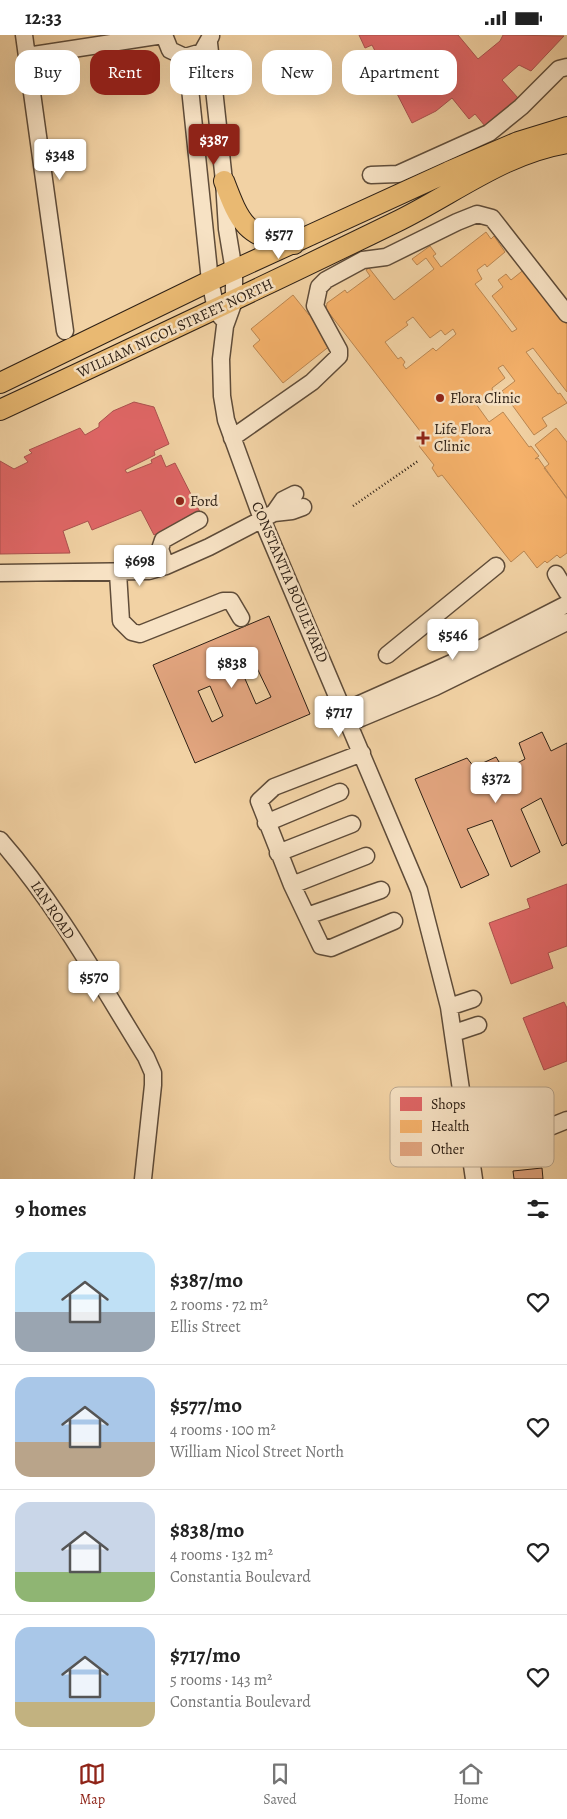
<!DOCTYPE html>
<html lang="en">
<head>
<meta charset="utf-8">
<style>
  body { margin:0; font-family:Alegreya,serif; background:#f2f2f2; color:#222; height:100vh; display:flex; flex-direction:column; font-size:19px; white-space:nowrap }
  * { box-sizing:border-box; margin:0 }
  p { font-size:16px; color:#767676 }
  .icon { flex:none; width:28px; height:28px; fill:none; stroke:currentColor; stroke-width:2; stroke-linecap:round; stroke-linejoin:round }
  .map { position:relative; height:1144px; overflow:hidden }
  .details { display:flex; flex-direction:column; background:#fff; flex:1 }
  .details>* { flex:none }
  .guide { position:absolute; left:15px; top:15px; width:538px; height:45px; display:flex; gap:10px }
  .price { position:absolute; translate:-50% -42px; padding:0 11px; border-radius:5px; background:#fff; color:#222; font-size:16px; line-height:32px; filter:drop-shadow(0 1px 2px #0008) }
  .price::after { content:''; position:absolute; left:50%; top:30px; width:15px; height:11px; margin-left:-8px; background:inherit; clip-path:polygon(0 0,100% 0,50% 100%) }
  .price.selected { background:#8f2418; color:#fff }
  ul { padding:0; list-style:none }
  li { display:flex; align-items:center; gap:15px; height:125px; padding:0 15px }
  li+li { border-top:1px solid #e0e0e0 }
  li span { display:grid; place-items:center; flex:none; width:140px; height:100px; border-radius:15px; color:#555 }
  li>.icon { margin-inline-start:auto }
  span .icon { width:60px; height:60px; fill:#fffc; stroke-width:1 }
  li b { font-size:21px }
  h2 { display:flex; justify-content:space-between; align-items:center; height:60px; padding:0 15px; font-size:21px }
  .tag { padding:0 18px; border-radius:15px; background:#fff; box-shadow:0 5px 20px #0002; font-size:18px; line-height:45px }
  .tag.selected { background:#8f2418; color:#fff }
  .status { display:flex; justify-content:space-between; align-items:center; height:35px; padding:0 25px; background:#fff; direction:ltr }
  .status svg { height:14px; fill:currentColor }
  .menu { display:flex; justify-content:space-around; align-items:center; height:70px; border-top:1px solid #e0e0e0; background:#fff; font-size:14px; color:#767676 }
  .menu a { display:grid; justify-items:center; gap:2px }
  .menu .selected { color:#8f2418 }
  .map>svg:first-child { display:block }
  .shops { fill:#e06666; stroke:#ab514e }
  .health { fill:#f6b26b; stroke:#ba8651; fill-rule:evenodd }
  .building { fill:#e2a57f; stroke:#2e2015; fill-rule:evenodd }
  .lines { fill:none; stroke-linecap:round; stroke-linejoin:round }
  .minor-casing { stroke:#5f4c39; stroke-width:19 }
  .major-casing { stroke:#2e2015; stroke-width:22 }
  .path { stroke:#2e2015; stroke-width:2.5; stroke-dasharray:1 2.5; stroke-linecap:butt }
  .minor { stroke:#f7e2c4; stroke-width:16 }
  .major { stroke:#e9b972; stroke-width:20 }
  .poi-dot { fill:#8f2418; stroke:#f7e2c4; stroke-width:2 }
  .labels { text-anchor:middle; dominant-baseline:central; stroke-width:5; stroke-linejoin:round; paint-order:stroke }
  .street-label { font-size:15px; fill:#2e2015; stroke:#f7e2c4 }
  .poi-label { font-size:15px; fill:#2e2015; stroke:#f7e2c4; text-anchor:start }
  .key { fill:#f7e2c4; stroke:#bba890; stroke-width:1 }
  .key-label { font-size:14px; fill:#2e2015 }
</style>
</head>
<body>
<div class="status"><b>12:33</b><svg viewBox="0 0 49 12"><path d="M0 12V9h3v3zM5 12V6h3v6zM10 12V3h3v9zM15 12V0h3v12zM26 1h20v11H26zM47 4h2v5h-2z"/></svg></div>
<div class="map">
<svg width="567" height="1144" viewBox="0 0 567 1144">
  <rect width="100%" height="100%" fill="#f2d2a4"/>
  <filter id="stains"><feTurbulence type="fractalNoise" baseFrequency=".004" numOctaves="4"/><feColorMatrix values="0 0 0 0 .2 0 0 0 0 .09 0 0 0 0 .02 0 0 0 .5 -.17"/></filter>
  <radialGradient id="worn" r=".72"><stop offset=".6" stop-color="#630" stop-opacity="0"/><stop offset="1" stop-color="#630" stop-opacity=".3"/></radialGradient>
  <path class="shops" d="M359,0h99l20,24 22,-18 3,-6 61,1 -33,35 -12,-6 -17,15 16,18 -33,28 -10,-12 -6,5 -17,-21 -16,13 -24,12 -40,-78 -7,3z
    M134,367l20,5 15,37 -15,7 1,4 -30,15 2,3 25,-10 -1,-3 10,-5 5,12 9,-4 25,49 -46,23 -13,-25 -49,20 -4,-9 -25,10 7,22 -70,1v-93l14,8 14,-7 -4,-5 8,-4 -3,-3 51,-22 5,7 14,-8v-4l14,-12z
    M567,849v62l-19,7 5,15 -42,16 -22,-61 41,-15 -3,-9z
    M564,967l3,6v53l-23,9 -21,-52z"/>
  <path class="health" d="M486,197l5,7 3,-3 11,16 -18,15 -2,-3 -8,6 5,9 -7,5 37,48 5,-3 -25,-33 11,-9 -5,-7 8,-6 5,6 15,-12 41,53v71l-34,-44 -7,4 32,42 2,-1 7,10 -25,15 5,8 -13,9 -32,-44 13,-10 -12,-16 -5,3 7,10 -13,10 1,4 -17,12 13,18 14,-10 26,35 2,-1 8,10 -4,3 3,-1 29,41v54l-7,5 -3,-3 -10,8 -2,-2 -8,7 -13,-17 -13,11 -69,-87 -4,2 -6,-9 2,-3 -15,-19 8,-6 -101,-131 1,-6 18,-13 2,3 23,-17 -4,-6 3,-2 25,32 40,-31 -8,-11 -9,7 -5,-6 18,-13 6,8 -3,2 8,11zM413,282l17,21 11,-8 4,5 8,-6 3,5 -20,17 -3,-3 -27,21 -3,-4 2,-3 -4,-5 -3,2 -13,-17 23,-17 -2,-3z
    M293,260l16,20 5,-4 8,10 -6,5 15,19 -48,38 -30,-37 7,-6 -9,-11z
    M556,393l11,14v56l-23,-30 5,-4 -14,-19z"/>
  <path class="building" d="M269,581l41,98 -115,49 -42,-98zM256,631l15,31 -15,7 -14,-32zM210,651l13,30 -11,6 -14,-31z
    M542,697l9,19 16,-8v100l-5,3 -21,-48 -20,11 19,43 -29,15 -19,-47 -25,9 22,46 -28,13 -46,-109 52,-21 7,9 22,-10 8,13 21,-11 -6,-16z
    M542,1133l1,11h-29l-1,-8z"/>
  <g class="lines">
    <g class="minor-casing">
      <path id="minor" d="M24,0l41,296
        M164,0l6,15 15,7 17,-5 9,-16
        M209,8l15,138 3,48 7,42v30l-9,25 -4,33 1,37 4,24 36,99 157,371 30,117 25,172
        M27,21l136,-21
        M185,22l3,12 22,212 6,28 5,8
        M371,140l27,-1 91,-41 32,-26 38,-38 8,-2
        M232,403l80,-56 27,-26v-6l-24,-44 4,-19 7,-7 37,-20 23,-3 71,-35 20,-8 15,4 75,96
        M274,478l9,-13 12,-6
        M166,531l-6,-17 3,-9 36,-20
        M0,538l149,-2 17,-5 43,-19 65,-34 18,-2 11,-4
        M118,538l3,48 11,11 8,2 83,-33h8l10,17
        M556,539l11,18
        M387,620l109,-89
        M344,676l110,-49 113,-58
        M349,688l86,-36 132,-65
        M362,718l-88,34 -15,14 33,84 29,61 10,2 63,-27
        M266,788l74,-31
        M0,805c57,65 100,143 146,217l7,16v12l-10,94
        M278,818l74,-29
        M292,850l74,-29
        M307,881l74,-26
        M449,972l24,-8
        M454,998l24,-8
        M473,1123l94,-38"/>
    </g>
    <g class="major-casing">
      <path id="major" d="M224,146c16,42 22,57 70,63
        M0,348l210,-102 238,-109 70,-30 49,-15
        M0,375c133,-62 265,-124 396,-188 56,-27 108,-69 171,-79"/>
    </g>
    <path class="path" d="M353,471l65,-45"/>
    <use href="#minor" class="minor"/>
    <use href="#major" class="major"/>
  </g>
  <g class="poi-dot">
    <circle cx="440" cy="363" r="5"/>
    <path d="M420.5 395.5h5v5h5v5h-5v5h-5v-5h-5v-5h5z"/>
    <circle cx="180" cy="466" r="5"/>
  </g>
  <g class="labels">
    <g class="street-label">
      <text transform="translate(175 293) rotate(-25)">WILLIAM NICOL STREET NORTH</text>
      <text transform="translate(290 547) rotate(67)">CONSTANTIA BOULEVARD</text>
      <text transform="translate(53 875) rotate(56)">IAN ROAD</text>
    </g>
    <g class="poi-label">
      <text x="450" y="363">Flora Clinic</text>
      <text x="434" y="394">Life Flora<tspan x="434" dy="17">Clinic</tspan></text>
      <text x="190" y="466">Ford</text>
    </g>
  </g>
  <rect x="390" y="1052" width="164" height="80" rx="8" class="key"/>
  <rect x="400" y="1062" width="22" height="14" fill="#e06666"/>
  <rect x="400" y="1085" width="22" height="13" fill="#f6b26b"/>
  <rect x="400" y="1107" width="22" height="14" fill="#e2a57f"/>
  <g class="key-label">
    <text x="431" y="1074">Shops</text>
    <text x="431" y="1096">Health</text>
    <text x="431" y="1119">Other</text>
  </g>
  <rect width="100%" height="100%" filter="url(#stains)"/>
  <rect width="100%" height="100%" fill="url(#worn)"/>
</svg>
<b class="price selected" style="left:214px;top:131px">$387</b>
<b class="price" style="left:60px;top:146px">$348</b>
<b class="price" style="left:279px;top:225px">$577</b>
<b class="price" style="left:140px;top:552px">$698</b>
<b class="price" style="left:453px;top:626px">$546</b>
<b class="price" style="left:232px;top:654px">$838</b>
<b class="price" style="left:339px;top:703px">$717</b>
<b class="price" style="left:496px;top:769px">$372</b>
<b class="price" style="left:94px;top:968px">$570</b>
<div class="guide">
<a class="tag">Buy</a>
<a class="tag selected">Rent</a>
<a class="tag">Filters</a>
<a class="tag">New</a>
<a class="tag">Apartment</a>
</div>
</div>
<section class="details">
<h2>9 homes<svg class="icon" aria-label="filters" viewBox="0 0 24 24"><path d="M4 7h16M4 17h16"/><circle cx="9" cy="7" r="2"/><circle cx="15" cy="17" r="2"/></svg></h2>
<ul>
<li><span style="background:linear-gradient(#bfe0f5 60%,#9aa5b1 0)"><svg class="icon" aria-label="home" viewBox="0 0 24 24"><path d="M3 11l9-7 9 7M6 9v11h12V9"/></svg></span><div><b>$387/mo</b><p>2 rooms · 72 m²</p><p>Ellis Street</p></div><svg class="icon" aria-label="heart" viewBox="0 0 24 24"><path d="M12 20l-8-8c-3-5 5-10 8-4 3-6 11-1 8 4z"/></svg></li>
<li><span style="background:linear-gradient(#a9c7e8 65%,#b9a48a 0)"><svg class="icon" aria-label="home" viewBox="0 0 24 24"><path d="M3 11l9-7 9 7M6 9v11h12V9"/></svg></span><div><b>$577/mo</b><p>4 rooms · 100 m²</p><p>William Nicol Street North</p></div><svg class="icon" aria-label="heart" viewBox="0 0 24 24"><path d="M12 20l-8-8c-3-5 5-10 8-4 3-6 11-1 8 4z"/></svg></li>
<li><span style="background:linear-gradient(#c9d6e8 70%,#8fb573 0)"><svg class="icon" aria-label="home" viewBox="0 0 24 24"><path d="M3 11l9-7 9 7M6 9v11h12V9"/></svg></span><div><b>$838/mo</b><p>4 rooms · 132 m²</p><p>Constantia Boulevard</p></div><svg class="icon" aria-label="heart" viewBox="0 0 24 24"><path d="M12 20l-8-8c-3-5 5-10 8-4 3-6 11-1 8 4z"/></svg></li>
<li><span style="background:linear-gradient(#a9c7e8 75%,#c2b280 0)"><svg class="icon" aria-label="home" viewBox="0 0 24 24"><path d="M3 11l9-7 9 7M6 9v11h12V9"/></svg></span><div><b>$717/mo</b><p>5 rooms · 143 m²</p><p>Constantia Boulevard</p></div><svg class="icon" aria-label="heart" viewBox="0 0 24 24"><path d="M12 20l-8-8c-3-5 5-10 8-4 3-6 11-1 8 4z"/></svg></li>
</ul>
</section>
<nav class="menu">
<a class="selected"><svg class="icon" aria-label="map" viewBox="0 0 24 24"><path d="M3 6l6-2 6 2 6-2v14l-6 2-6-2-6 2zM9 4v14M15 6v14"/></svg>Map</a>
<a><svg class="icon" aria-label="saved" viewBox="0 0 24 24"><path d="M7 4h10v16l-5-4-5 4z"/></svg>Saved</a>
<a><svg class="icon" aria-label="home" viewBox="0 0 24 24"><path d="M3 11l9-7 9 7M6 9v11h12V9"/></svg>Home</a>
</nav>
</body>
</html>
